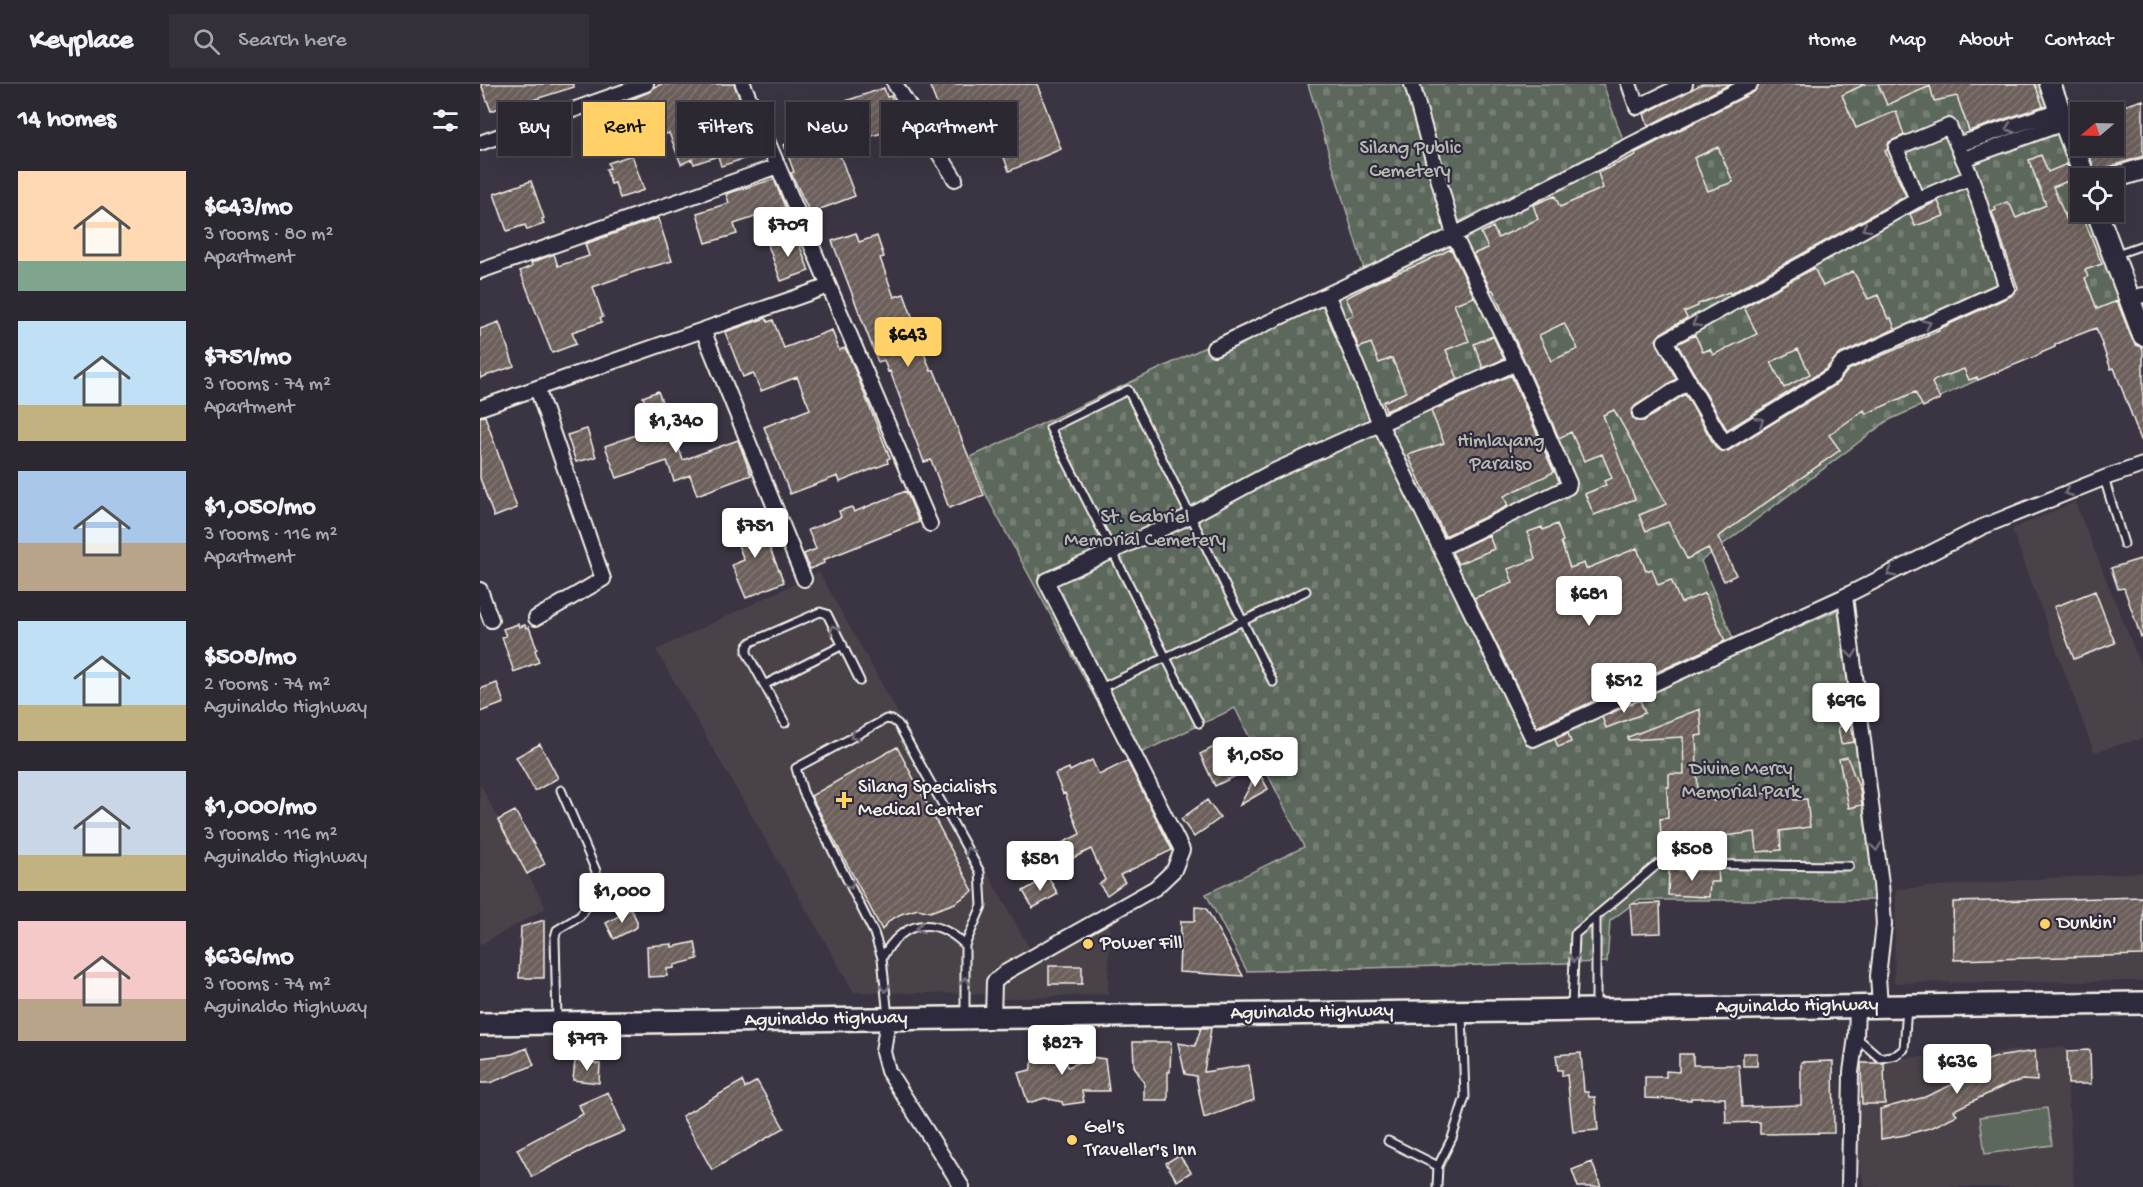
<!DOCTYPE html>
<html lang="en">
<head>
<meta charset="utf-8">
<style>
  body { margin:0; font-family:"Gochi Hand",sans-serif; background:#34303a; color:#f1f3f6; height:100vh; display:flex; flex-direction:column; font-size:22px; white-space:nowrap }
  * { box-sizing:border-box; margin:0 }
  p { font-size:20px; color:#a6a6ac }
  .icon { flex:none; width:33px; height:33px; fill:none; stroke:currentColor; stroke-width:2; stroke-linecap:round; stroke-linejoin:round }
  .map { position:relative; flex:1; overflow:hidden }
  .drawer { display:flex; flex-direction:column; background:#2c2832; width:480px }
  .drawer>* { flex:none }
  .banner { position:absolute; left:18px; top:18px; width:570px; height:54px; display:flex; gap:12px }
  .needle { width:39px; rotate:251deg }
  .controls { position:absolute; left:1590px; top:18px; display:grid; gap:12px }
  .controls a { display:grid; place-items:center; width:54px; height:54px; border-radius:0px; background:#2c2832; box-shadow:0 6px 24px #0002,0 0 0 2px #48444d; font-size:30px }
  .price { position:absolute; translate:-50% -51px; padding:0 14px; border-radius:6px; background:#fff; color:#222; font-size:20px; line-height:39px; filter:drop-shadow(0 2px 3px #0008) }
  .price::after { content:''; position:absolute; left:50%; top:36px; width:18px; height:14px; margin-left:-9px; background:inherit; clip-path:polygon(0 0,100% 0,50% 100%) }
  .price.on { background:#ffd166; color:#111 }
  ul { padding:0; list-style:none }
  li { display:flex; align-items:center; gap:18px; height:150px; padding:0 18px }
  li span { display:grid; place-items:center; flex:none; width:168px; height:120px; border-radius:0px; color:#555 }
  li>.icon { margin-inline-start:auto }
  span .icon { width:72px; height:72px; fill:#fffc; stroke-width:1 }
  li b { font-size:26px }
  h2 { display:flex; justify-content:space-between; align-items:center; height:72px; padding:0 18px; font-size:26px }
  .chip { padding:0 21px; border-radius:0px; background:#2c2832; box-shadow:0 6px 24px #0002,0 0 0 2px #48444d; font-size:21px; line-height:54px }
  .chip.on { background:#ffd166; color:#111 }
  header { display:flex; align-items:center; gap:36px; box-sizing:border-box; height:84px; padding:0 30px; background:#2c2832; border-bottom:2px solid #48444d }
  header strong { font-size:28px }
  nav { display:flex; gap:33px; margin-inline-start:auto; font-size:21px }
  .search { width:420px; height:54px; background:#34303a; display:flex; align-items:center; gap:15px; box-sizing:border-box; padding:0 21px; border-radius:0px; color:#a6a6ac; font-size:22px }
  main { display:flex; flex:1; min-height:0 }
  .map>svg:first-child { display:block }
  .built { fill:#4a424a }
  .cemetery { fill:url(#cemetery-stones); stroke:#a8aca2; stroke-width:1.5 }
  .garden { fill:#5c675b; stroke:#a8aca2; stroke-width:1.5 }
  .building { fill:url(#building-hatch); stroke:#f4f1e8; stroke-width:1.5; fill-rule:evenodd }
  .lines { fill:none; stroke-linecap:round; stroke-linejoin:round }
  .service-casing { stroke:#f4f1e8; stroke-width:11 }
  .minor-casing { stroke:#f4f1e8; stroke-width:18 }
  .secondary-casing { stroke:#f4f1e8; stroke-width:24 }
  .primary-casing { stroke:#f4f1e8; stroke-width:26 }
  .service { stroke:#2f2a3d; stroke-width:7 }
  .minor { stroke:#2f2a3d; stroke-width:14 }
  .secondary { stroke:#2f2a3d; stroke-width:20 }
  .primary { stroke:#2f2a3d; stroke-width:21 }
  .oneway { stroke:#747079 }
  .poi-dot { fill:#ffd166; stroke:#2f2a3d; stroke-width:2 }
  .labels { text-anchor:middle; dominant-baseline:central; stroke-width:4.5; stroke-linejoin:round; paint-order:stroke }
  .park-label { font-size:20px; fill:#b7bab0; stroke:#2f2a3d }
  .poi-label { font-size:20px; fill:#f4f1e8; stroke:#2f2a3d; text-anchor:start }
  .street-label { font-size:20px; fill:#f4f1e8; stroke:#2f2a3d }
</style>
</head>
<body>
<header>
<strong>Keyplace</strong>
<div class="search"><svg class="icon" aria-label="search" viewBox="0 0 24 24"><circle cx="10" cy="10" r="6"/><path d="M15 15l6 6"/></svg>Search here</div>
<nav><a>Home</a><a>Map</a><a>About</a><a>Contact</a></nav>
</header>
<main>
<section class="drawer">
<h2>14 homes<svg class="icon" aria-label="filters" viewBox="0 0 24 24"><path d="M4 7h16M4 17h16"/><circle cx="9" cy="7" r="2"/><circle cx="15" cy="17" r="2"/></svg></h2>
<ul>
<li><span style="background:linear-gradient(#ffd9b3 75%,#7fa58c 0)"><svg class="icon" aria-label="home" viewBox="0 0 24 24"><path d="M3 11l9-7 9 7M6 9v11h12V9"/></svg></span><div><b>$643/mo</b><p>3 rooms · 80 m²</p><p>Apartment</p></div></li>
<li><span style="background:linear-gradient(#bfe0f5 70%,#c2b280 0)"><svg class="icon" aria-label="home" viewBox="0 0 24 24"><path d="M3 11l9-7 9 7M6 9v11h12V9"/></svg></span><div><b>$751/mo</b><p>3 rooms · 74 m²</p><p>Apartment</p></div></li>
<li><span style="background:linear-gradient(#a9c7e8 60%,#b9a48a 0)"><svg class="icon" aria-label="home" viewBox="0 0 24 24"><path d="M3 11l9-7 9 7M6 9v11h12V9"/></svg></span><div><b>$1,050/mo</b><p>3 rooms · 116 m²</p><p>Apartment</p></div></li>
<li><span style="background:linear-gradient(#bfe0f5 70%,#c2b280 0)"><svg class="icon" aria-label="home" viewBox="0 0 24 24"><path d="M3 11l9-7 9 7M6 9v11h12V9"/></svg></span><div><b>$508/mo</b><p>2 rooms · 74 m²</p><p>Aguinaldo Highway</p></div></li>
<li><span style="background:linear-gradient(#c9d6e8 70%,#c2b280 0)"><svg class="icon" aria-label="home" viewBox="0 0 24 24"><path d="M3 11l9-7 9 7M6 9v11h12V9"/></svg></span><div><b>$1,000/mo</b><p>3 rooms · 116 m²</p><p>Aguinaldo Highway</p></div></li>
<li><span style="background:linear-gradient(#f6c9c9 65%,#b9a48a 0)"><svg class="icon" aria-label="home" viewBox="0 0 24 24"><path d="M3 11l9-7 9 7M6 9v11h12V9"/></svg></span><div><b>$636/mo</b><p>3 rooms · 74 m²</p><p>Aguinaldo Highway</p></div></li>
</ul>
</section>
<div class="map">
<svg width="1663" height="1103" viewBox="0 0 1663 1103">
  <defs>
    <pattern id="cemetery-stones" width="16" height="16" patternUnits="userSpaceOnUse" patternTransform="scale(1.5)"><rect width="16" height="16" fill="#5c675b"/><path d="M2 7V4a2 2 0 0 1 4 0v3zM10 15v-3a2 2 0 0 1 4 0v3z" fill="#747d73"/></pattern>
    <pattern id="building-hatch" width="6" height="6" patternUnits="userSpaceOnUse" patternTransform="scale(1.5)"><rect width="6" height="6" fill="#6d605b"/><path d="M-1 1l2-2M0 6l6-6M5 7l2-2" fill="none" stroke="#827773"/></pattern>
  </defs>
  <rect width="100%" height="100%" fill="#3b3543"/>
  <filter id="ink" filterUnits="userSpaceOnUse"><feTurbulence type="fractalNoise" baseFrequency=".0167" numOctaves="2"/><feDisplacementMap in="SourceGraphic" scale="12" xChannelSelector="R" yChannelSelector="G"/><feConvolveMatrix kernelMatrix="1 2 1 2 8 2 1 2 1" color-interpolation-filters="sRGB"/></filter>
  <g filter="url(#ink)">
    <path class="built" d="M1595,418l68,169v67l-49,14 -82,-223z
      M339,488l211,377 -30,20 -11,10 -4,15 -131,-2 -198,-342z
      M0,700l66,124 -66,37z
      M1663,788v109l-249,2 2,-94z
      M630,836l-2,74 -108,5 -1,-11 6,-8z
      M1585,963l9,140h-209l-10,-41 5,-85z"/>
    <path class="cemetery" d="M828,0h295l20,56 -173,86 290,-142h300l40,108v20h8l37,101 -238,108 -186,140 38,92 99,-43 37,290h-237l-28,21 -3,41 -360,9 -41,-77 98,-47 -69,-139 -107,51 -140,-260 -17,-42 224,-105 169,-83z"/>
    <path class="garden" d="M1567,1024l5,37 -67,9 -5,-37z"/>
    <path class="building" d="M1,0h92l1,3 -48,15 1,4 -12,5 -3,-8 -21,8z
      M182,0h72l24,62 -5,2 3,7 -35,11 -3,-10 -24,8 -2,-5 -11,5 -12,-31 -19,7 -4,-12 -3,1 -11,-30 17,-7 5,-5z
      M449,0h108l24,65 -52,22 -21,-56 -38,22z
      M1222,0h28l-82,42 -4,-12z
      M1279,0h106l-23,11 14,33 40,-17 8,24 -15,7 -2,8 -2,1 21,45 -176,98 -1,-2 -31,12v2l-14,6 3,6 -26,15 -5,7 20,39 -41,27 -4,7 2,5 3,3h8l41,-27 31,54 4,3h8l109,-67 11,-14 91,-39v-2l72,-33 7,-8 -26,-76 4,-2 -1,-3 12,-5 2,3 1,-1 6,14 30,-13 -17,-45 12,-5 7,17 19,-8 6,15 -20,8 15,36 15,-6 19,47 -17,6 3,7 -3,1 12,31 20,-8 15,38 4,6 6,2 1,3v90h-2l-27,-72 -3,1 -15,-41 -31,12 -10,5v2l-14,6v1l-63,26 -1,-3 -8,3 -5,-11 -29,11 -3,3 8,16 -17,8 -8,-15 -49,22 -2,-4 -35,25 11,15 -122,87 18,38 -12,6 -16,-33 -21,11 -19,-37 -22,9 -7,-16 28,-11 -53,-94 -11,5 32,84 -41,16 -9,-21 21,-9 -2,-4 8,-3 -10,-24 -18,7 -13,-29 -12,6 -66,-148h-2l-18,-36 15,-6 -7,-15 12,-6 5,11 40,-19 -5,-14 22,-9 5,11 43,-19 -5,-15 38,-18 -1,-2 119,-61zM1238,63l15,35 -25,9 -14,-33zM1084,239l14,26 -27,12 -12,-26z
      M1398,0h157l8,22 -74,25 -12,-35 -23,5 -4,-15 -43,19z
      M404,4l3,9 4,-1 12,34 -17,6 -1,-4 -48,15 18,49 -45,17 -19,-40 3,-1 -10,-27 9,-4 -2,-4 19,-7 1,4 26,-9 -6,-19z
      M1663,16v56l-34,11 -5,3 -3,7 -4,1 -8,-25 25,-7v-37z
      M152,71l12,35 -24,8 -5,-15 -4,1 -5,-15 4,-1 -2,-5z
      M294,95l11,28 -51,17 3,10 -31,9 -9,-30 32,-10 -3,-9z
      M51,97l13,37 -2,1 2,5 -17,6 -2,-5 -18,6 -13,-37z
      M1458,117l6,15 -29,10 -5,-12z
      M178,134l14,43 -35,10 -44,16 10,30 -3,1 2,4 -30,10 4,12 -24,9 -32,-82 12,-5 -1,-3 23,-9 4,12 31,-10 -4,-12z
      M376,149l3,9 18,-6 7,21 -4,1 14,39 10,-3 10,28 -2,1 19,48 3,-1 50,125 -35,13 -18,-48 -7,2 -34,-91 -2,1 -4,-12 -6,2 -46,-121z
      M316,151l13,36 -28,10 -13,-36z
      M971,165l23,48 -20,7 15,37 -23,9 12,29 -72,32 -3,-9 23,-10 -14,-34 -13,5 -8,-20 -12,5 -12,-30 7,-3 -8,-17 38,-20 36,-14z
      M1334,184l9,18 30,-15 15,28 10,-4 10,24 3,-1 4,11 -57,26 -12,14 -99,61 -50,-86 18,-9 8,17 7,-3 3,6 44,-21 -13,-27zM1318,265l12,25 -26,14 -13,-26z
      M286,234l2,4 5,-2 11,28 48,-18 7,20 6,-2 5,10 40,100 -3,1 1,4 -48,19 -2,-6 -48,18 -26,-67 46,-18 -13,-32 -36,14 -8,-18 -10,4 -18,-45z
      M19,238l15,44 -34,12v-49z
      M1013,252l11,23 -21,9 -9,-24z
      M1031,291l43,97 -50,24 4,10 -63,30 -37,-81 36,-12 -13,-32z
      M178,307l25,69 55,-20 13,35 -54,20 -7,-20 -16,6 -7,-20 -50,17 -12,-32 50,-18 -12,-31z
      M5,332l32,92 -23,9 -14,-39v-61z
      M107,345l9,28 -20,5 -9,-27z
      M426,407l13,31 -96,38 1,3 -14,6 -6,-15 12,-5 -8,-19 33,-13 -2,-6 13,-4 2,5z
      M276,432l28,66 -38,16 -14,-33 12,-5 -13,-33z
      M1077,440l6,17 -2,1 9,26 14,-5 2,6 51,-21 9,23 6,-2 6,16 13,-5 10,23 24,-10 20,48 -188,86 -63,-129 39,-15 -5,-14 27,-10 -7,-27 14,-5 1,3z
      M1009,451l5,14 -36,15 -6,-12z
      M1660,475l3,11v66l-2,1 -17,-49 -6,1 -7,-21z
      M1615,507l20,52 -41,16 -20,-52z
      M38,540l1,3 6,-2 1,3 3,-1 8,22 -2,1 4,12 -25,10 -12,-35 4,-1 -3,-7z
      M17,599l7,20 -24,9v-23z
      M1160,616l5,13 -39,15 -4,-11z
      M1220,625l2,26 -6,1 2,63 15,-1v3l80,-12 1,11 13,-1 3,28 -30,4 1,19 -24,2 -2,-20 -39,5 2,22 -49,-1v-5l-7,1 -2,-35 8,-1 -1,-31h2v-13h15l-1,-37 -55,3v-3z
      M1371,640l3,18 -13,2 -3,-17z
      M1088,649l3,9 -13,5 -3,-8z
      M748,656l16,32 -29,14 -15,-32z
      M60,660l18,34 -23,13 -19,-34z
      M417,663l76,144 -18,12 -25,9 -12,-3 -17,5 -11,6 -8,10 -71,-134z
      M1367,673l13,33 2,15 -13,3 -10,-49z
      M612,676l7,15 28,-14 45,89 -52,25 5,7 -18,13 -8,-11 6,-4 -14,-31 -34,17 3,5 -21,10 -9,-18 15,-7 -1,-2 17,-8 -1,-2 20,-10 -15,-41 -2,1 -8,-20 14,-6 1,3z
      M778,687l10,18 -28,16z
      M727,716l13,18 -26,19 -13,-18z
      M35,727l30,53 -18,10 -29,-54z
      M1189,786h49l1,12h-9l-1,15 -41,-2z
      M568,793l10,17 -25,14 -10,-17z
      M1663,813v58l-189,5 -1,-58z
      M1180,819l1,30 -29,1 -2,-30z
      M715,823l11,1 37,68 -64,-4 2,-51h14z
      M151,825l6,12v6l-23,12 -8,-16z
      M64,836v58h-25l2,-51z
      M215,858l3,17 -24,6v3l-7,1v7l-19,1 -1,-31 25,-2v3z
      M569,882h33v18h-33z
      M721,944h10l-7,44 45,-7 5,35 -50,18 -8,-42 -11,-2 -7,-31 17,3z
      M570,954l12,12 6,17 23,-10 14,2 4,32h-27l2,11 -21,3 -1,-3 -17,-4 -17,5 -10,-30 12,-3 11,-30z
      M653,958h38l-1,30h-2v28h-24v-17l-10,-17z
      M47,964l7,17 -44,18h-10v-25l32,-4z
      M1610,966l1,34h-23l-1,-33z
      M1555,967l2,30 -15,-1 -14,4 -54,26 3,5 -24,12 -28,8 -24,4 -1,-30 45,-12 40,-18 -3,-5 8,-8 27,-9z
      M1101,969l3,39h4l1,5h6l3,33 -25,2 -6,-57 -5,1v-6h-4l-2,-15z
      M1263,969h14v13h-14z
      M1199,970h14v11h46l3,42 59,-2v-43l32,-1 1,72 -74,1v-12l-34,1 -1,-25h-34v2l-46,-2v-21h21v-6l13,1z
      M95,977l25,3 -1,19 -26,-3z
      M1381,979h23l1,41h-23z
      M262,997l3,7 12,-7 27,47 -72,42 -30,-54z
      M128,1008l17,39 -35,15 -58,31 -15,-28 66,-35 -4,-9z
      M699,1071l12,17 -14,9 -11,-18z
      M1112,1078l9,25h-23l-6,-17z"/>
    <g class="lines">
      <g class="service-casing">
        <path id="service" d="M1634,171l29,-10
          M1624,394l20,66
          M284,601l79,-40
          M621,604l205,-97
          M305,639l-38,-70v-6l4,-5 69,-30 7,2 33,67
          M719,639l-149,-295 78,-38 145,292
          M402,874c21,-38 52,-43 83,-13
          M1092,923l3,-73 83,-70 191,2
          M1116,923v-91
          M408,933l-6,-59 -8,-25 -71,-141 -7,-24 90,-49 6,1 6,4 82,148 2,34 -17,39v70
          M77,936l-2,-83 2,-7 23,-14 8,-12 6,-12 2,-21 -35,-81
          M1376,953l24,21 16,-3 8,-6 3,-42
          M908,1057l50,25
          M957,1103l1,-21 14,-28 13,-41 -3,-83"/>
      </g>
      <g class="minor-casing">
        <path id="minor" d="M263,0l187,440
          M415,0l60,95
          M932,0l42,151 62,128 53,120 -1,4 -127,61
          M1149,0l8,23 48,-23
          M1469,42l22,51 -54,23 -21,-52z
          M0,59l166,-59
          M1477,61l103,-35
          M1483,75l101,-36
          M1437,116l-252,141 59,102 108,-67 10,-13 165,-75 -36,-111
          M0,187l298,-105
          M848,212l52,128 153,315 312,-143 137,-69 122,-49 39,-13
          M1650,215l13,-4
          M223,246l101,249
          M734,264l240,-113 296,-151
          M0,324l349,-122
          M1160,329l49,-32
          M0,506l11,30
          M1365,512l36,288 3,40 -6,52 2,30
          M56,534l67,-39 -66,-191
          M513,933l1,-35 12,-10 149,-84 19,-18 8,-20 -136,-269 144,-65 80,-43 246,-110
          M408,935l-5,33 5,19 74,116
          M1369,1103l2,-115 5,-35 1,-30"/>
      </g>
      <g class="secondary-casing">
        <path id="secondary" d="M1570,0l35,94
          M1633,94l30,-9
          M1617,128l46,123"/>
      </g>
      <g class="primary-casing">
        <path id="primary" d="M0,940l1663,-21"/>
      </g>
      <use href="#service" class="service"/>
      <use href="#minor" class="minor"/>
      <use href="#secondary" class="secondary"/>
      <use href="#primary" class="primary"/>
    </g>
    <defs><path id="oneway-chevron" d="M-2-3.5L2.5 0L-2 3.5" fill="none" stroke-width="1.6" stroke-linecap="round" stroke-linejoin="round" transform="scale(1.5)"/></defs>
    <g class="oneway">
      <use href="#oneway-chevron" transform="translate(1529 44) rotate(161)"/>
      <use href="#oneway-chevron" transform="translate(1386 144) rotate(151)"/>
      <use href="#oneway-chevron" transform="translate(1216 239) rotate(151)"/>
      <use href="#oneway-chevron" transform="translate(1447 240) rotate(-25)"/>
      <use href="#oneway-chevron" transform="translate(1280 337) rotate(-32)"/>
      <use href="#oneway-chevron" transform="translate(1588 408) rotate(158)"/>
      <use href="#oneway-chevron" transform="translate(1411 489) rotate(153)"/>
      <use href="#oneway-chevron" transform="translate(354 545) rotate(-118)"/>
      <use href="#oneway-chevron" transform="translate(1372 570) rotate(83)"/>
      <use href="#oneway-chevron" transform="translate(374 652) rotate(152)"/>
      <use href="#oneway-chevron" transform="translate(1396 763) rotate(83)"/>
      <use href="#oneway-chevron" transform="translate(489 767) rotate(-119)"/>
      <use href="#oneway-chevron" transform="translate(370 801) rotate(63)"/>
      <use href="#oneway-chevron" transform="translate(440 844) rotate(172)"/>
      <use href="#oneway-chevron" transform="translate(1094 874) rotate(93)"/>
      <use href="#oneway-chevron" transform="translate(485 897) rotate(-90)"/>
      <use href="#oneway-chevron" transform="translate(405 904) rotate(85)"/>
    </g>
  </g>
  <g class="poi-dot">
    <path d="M361 707h6v6h6v6h-6v6h-6v-6h-6v-6h6z"/>
    <circle cx="1565" cy="840" r="6"/>
    <circle cx="608" cy="860" r="6"/>
    <circle cx="592" cy="1056" r="6"/>
  </g>
  <g class="labels">
    <g class="park-label">
      <text x="930" y="65">Silang Public<tspan x="930" dy="23">Cemetery</tspan></text>
      <text x="1021" y="358">Himlayang<tspan x="1021" dy="23">Paraiso</tspan></text>
      <text x="665" y="434">St. Gabriel<tspan x="665" dy="23">Memorial Cemetery</tspan></text>
      <text x="1261" y="686">Divine Mercy<tspan x="1261" dy="23">Memorial Park</tspan></text>
    </g>
    <g class="poi-label">
      <text x="378" y="704">Silang Specialists<tspan x="378" dy="23">Medical Center</tspan></text>
      <text x="1577" y="840">Dunkin'</text>
      <text x="620" y="860">Power Fill</text>
      <text x="604" y="1044">Gel's<tspan x="604" dy="23">Traveller's Inn</tspan></text>
    </g>
    <g class="street-label">
      <text transform="translate(1317 923) rotate(-1)">Aguinaldo Highway</text>
      <text transform="translate(832 929) rotate(-1)">Aguinaldo Highway</text>
      <text transform="translate(346 936) rotate(-1)">Aguinaldo Highway</text>
    </g>
  </g>
</svg>
<div class="controls">
<a><svg class="needle" viewBox="-14 -14 28 28"><path d="M0-13l5 13h-10z" fill="#e53935"/><path d="M0 13l5-13h-10z" fill="#a6a6ac"/></svg></a>
<a><svg class="icon" aria-label="locate" viewBox="0 0 24 24"><circle cx="12" cy="12" r="6"/><path d="M12 2v4M12 18v4M2 12h4M18 12h4"/></svg></a>
</div>
<b class="price" style="left:308px;top:174px">$709</b>
<b class="price on" style="left:428px;top:284px">$643</b>
<b class="price" style="left:196px;top:370px">$1,340</b>
<b class="price" style="left:275px;top:475px">$751</b>
<b class="price" style="left:1109px;top:543px">$681</b>
<b class="price" style="left:1144px;top:630px">$512</b>
<b class="price" style="left:1366px;top:650px">$696</b>
<b class="price" style="left:775px;top:704px">$1,050</b>
<b class="price" style="left:1212px;top:798px">$508</b>
<b class="price" style="left:560px;top:808px">$581</b>
<b class="price" style="left:142px;top:840px">$1,000</b>
<b class="price" style="left:107px;top:988px">$797</b>
<b class="price" style="left:582px;top:992px">$827</b>
<b class="price" style="left:1477px;top:1011px">$636</b>
<div class="banner">
<a class="chip">Buy</a>
<a class="chip on">Rent</a>
<a class="chip">Filters</a>
<a class="chip">New</a>
<a class="chip">Apartment</a>
</div>
</div>
</main>
</body>
</html>
